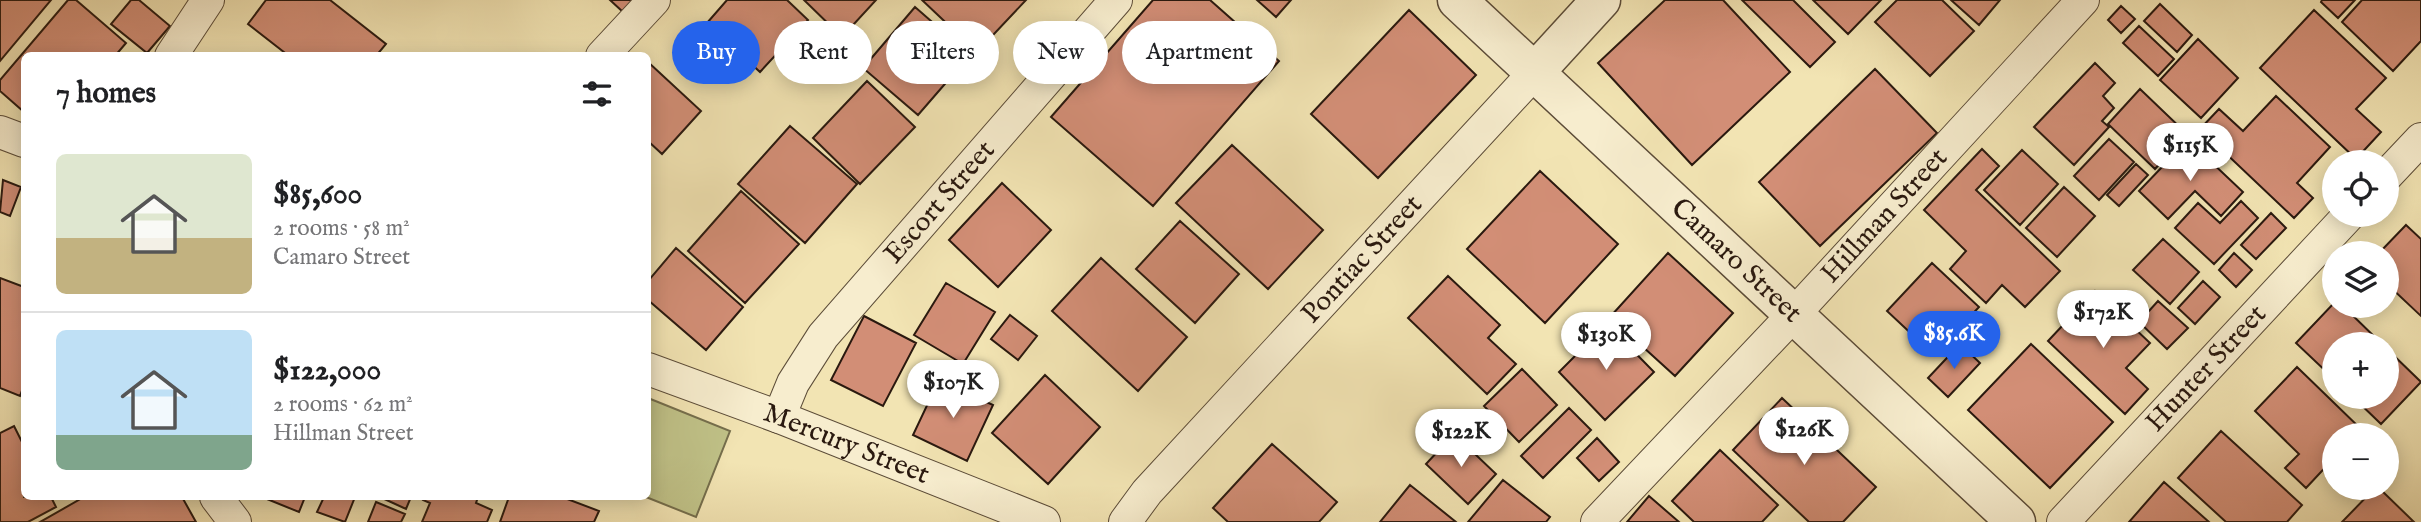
<!DOCTYPE html>
<html lang="en">
<head>
<meta charset="utf-8">
<style>
  body { margin:0; font-family:"IM FELL English",serif; background:#f2f2f2; color:#202124; height:100vh; display:flex; flex-direction:column; font-size:26px; white-space:nowrap }
  * { box-sizing:border-box; margin:0 }
  p { font-size:23px; color:#757577 }
  .icon { flex:none; width:38px; height:38px; fill:none; stroke:currentColor; stroke-width:2; stroke-linecap:round; stroke-linejoin:round }
  .map { position:relative; flex:1; overflow:hidden }
  .details { position:absolute; left:21px; top:52px; width:630px; height:448px; display:flex; flex-direction:column; background:#fff; border-radius:10px; box-shadow:0 4px 18px #0003 }
  .details>* { flex:none }
  .banner { position:absolute; left:672px; top:21px; width:665px; height:63px; display:flex; gap:14px }
  .fabs { position:absolute; left:2322px; top:150px; display:grid; gap:14px }
  .fabs a { display:grid; place-items:center; width:77px; height:77px; border-radius:50%; background:#fff; box-shadow:0 4px 18px #0003; font-size:35px }
  .price { position:absolute; translate:-50% -60px; padding:0 16px; border-radius:24px; background:#fff; color:#222; font-size:23px; line-height:46px; filter:drop-shadow(0 2px 4px #0008) }
  .price::after { content:''; position:absolute; left:50%; top:42px; width:21px; height:16px; margin-left:-10px; background:inherit; clip-path:polygon(0 0,100% 0,50% 100%) }
  .price.active { background:#2563eb; color:#fff }
  ul { padding:0; list-style:none }
  li { display:flex; align-items:center; gap:21px; height:175px; padding:0 35px }
  li+li { border-top:2px solid #e0e0e0 }
  li span { display:grid; place-items:center; flex:none; width:196px; height:140px; border-radius:10px; color:#555 }
  li>.icon { margin-inline-start:auto }
  span .icon { width:84px; height:84px; fill:#fffc; stroke-width:1 }
  li b { font-size:30px }
  h2 { display:flex; justify-content:space-between; align-items:center; height:84px; padding:0 35px; font-size:30px }
  .tag { padding:0 24px; border-radius:32px; background:#fff; box-shadow:0 4px 18px #0003; font-size:24px; line-height:63px }
  .tag.active { background:#2563eb; color:#fff }
  .map>svg:first-child { display:block }
  .green { fill:#c0c288; stroke:#756e4c; stroke-width:2 }
  .building { fill:#d28e76; stroke:#2a190f; stroke-width:2 }
  .lines { fill:none; stroke-linecap:round; stroke-linejoin:round }
  .minor-casing { stroke:#5c4c38; stroke-width:34 }
  .tertiary-casing { stroke:#5c4c38; stroke-width:41 }
  .minor { stroke:#f7edce; stroke-width:32 }
  .tertiary { stroke:#f7edce; stroke-width:38 }
  .labels { text-anchor:middle; dominant-baseline:central; stroke-width:5; stroke-linejoin:round; paint-order:stroke }
  .street-label { font-size:28px; fill:#2a190f; stroke:#f7edce }
</style>
</head>
<body>
<div class="map">
<svg width="2421" height="522" viewBox="0 0 2421 522">
  <rect width="100%" height="100%" fill="#f2e4b3"/>
  <filter id="stains"><feTurbulence type="fractalNoise" baseFrequency=".00286" numOctaves="4"/><feColorMatrix values="0 0 0 0 .2 0 0 0 0 .09 0 0 0 0 .02 0 0 0 .5 -.17"/></filter>
  <radialGradient id="worn" r=".72"><stop offset=".6" stop-color="#630" stop-opacity="0"/><stop offset="1" stop-color="#630" stop-opacity=".3"/></radialGradient>
  <path class="green" d="M648,398l82,33 -34,86 -50,-20z"/>
  <path class="building" d="M0,0h51l-51,61z
    M68,0h8l50,43 -11,13h-91v56l-24,-21v-11z
    M131,0h8l31,26 -23,27 -36,-29z
    M266,0h64l56,44 -10,12h-87l-41,-32z
    M610,0h23l-10,12z
    M727,0h60l21,20 -48,52 -53,-49z
    M804,0h72l-34,37z
    M922,0h104l-49,52z
    M1153,0h57l69,61 -126,145 -102,-89z
    M1257,0h34l-15,17z
    M1665,0h58l67,72 -98,93 -94,-102z
    M1742,0h51l42,42 -25,25z
    M1813,0h68l-33,34z
    M1897,0h45l32,31 -44,45 -55,-54z
    M1951,0h49l-21,25z
    M2322,0h33l-17,18 -17,-16z
    M2362,0h59v41l-28,30 -51,-49z
    M2160,4l32,31 -15,17 -33,-31z
    M2121,6l14,13 -14,14 -13,-13z
    M915,7l55,48 -52,60 -55,-47z
    M1409,10l67,65 -98,103 -67,-64z
    M2314,10l72,68 -30,31 25,23 -25,27 -96,-91z
    M2139,26l35,33 -16,17 -35,-33z
    M2198,39l40,39 -37,40 -41,-38z
    M648,62l53,49 -39,43 -14,-13z
    M2095,63l20,20 -12,13 11,12 -12,13 7,6 -35,38 -40,-38z
    M1875,69l62,64 -117,113 -61,-64z
    M867,81l48,46 -55,57 -47,-46z
    M2140,89l47,45 -32,35 -47,-45z
    M2276,96l54,51 -33,36 16,15 -19,20 -94,-89 19,-20 24,22z
    M790,126l67,58 -52,59 -67,-59z
    M2109,139l25,23 -35,38 -25,-24z
    M2188,140l55,52 -22,24 -26,-25 -27,28 -29,-28z
    M1232,145l91,85 -55,59 -92,-86z
    M1982,149l17,17 -23,24 84,81 -35,36 -23,-22 -16,18 -36,-34 16,-18 -42,-41z
    M2022,150l36,34 -38,41 -36,-35z
    M2136,164l12,11 -29,31 -12,-11z
    M1540,171l78,73 -73,79 -78,-74z
    M3,180l18,7 -11,29 -10,-4z
    M1002,183l49,47 -53,57 -49,-47z
    M2064,187l31,29 -38,41 -31,-29z
    M741,191l58,53 -54,59 -57,-52z
    M2241,201l17,17 -44,46 -39,-36 23,-25 22,20z
    M2271,213l15,15 -30,31 -15,-14z
    M1180,221l59,53 -44,49 -59,-54z
    M2406,225l15,14v77l-34,-32v-30h-9z
    M2163,239l36,33 -29,32 -37,-34z
    M676,248l67,59 -37,43 -58,-50v-19z
    M1668,253l65,60 -58,63 -65,-59z
    M2234,253l18,17 -16,17 -17,-17z
    M1101,258l86,79 -49,54 -86,-80z
    M1932,263l47,44 -45,48 -47,-44z
    M1448,276l52,49 -12,13 28,26 -29,30 -79,-76z
    M0,278l24,9v98l-4,11 -20,-8z
    M2203,281l17,16 -25,27 -17,-16z
    M946,283l49,29 -32,52 -49,-29z
    M2095,291l55,52 -24,25 22,21 -23,25 -77,-73z
    M2158,301l30,27 -21,21 -28,-27z
    M2334,303v3h9l40,39h-49v34l-38,-36z
    M1010,315l27,21 -19,24 -27,-21z
    M864,316l52,27 -33,63 -52,-26z
    M1607,324l47,48 -49,48 -46,-48z
    M1960,344l20,19 -32,34 -20,-19z
    M2031,344l82,78 -63,66 -82,-78z
    M2387,349l34,33 -40,42 -28,-27h34z
    M2297,367l65,63 -6,6h-22v22l-28,30 -21,-20 14,-14 -44,-43z
    M1522,369l35,36 -38,37 -35,-36z
    M1045,375l55,52 -52,57 -56,-51z
    M939,380l54,25 -26,56 -54,-26z
    M1782,398l94,89 -33,35h-34l-76,-72z
    M1569,408l22,22 -48,48 -22,-22z
    M14,426l10,20v51h27l5,10 -28,15h-28v-89z
    M2221,431l81,74 -15,17h-61l-48,-44z
    M1454,434l42,40 -28,30 -42,-40z
    M1597,438l22,24 -20,19 -22,-23z
    M1272,444l65,58 -18,20h-91l-15,-14z
    M1720,450l58,55 -16,17h-68l-22,-21z
    M1503,480l47,37 -4,5h-78z
    M2164,482l45,40h-80z
    M1410,485l46,37h-76z
    M2375,488h4l35,34h-72z
    M1649,496l30,26h-52z
    M84,497h98l14,25h-156z
    M262,497h43l-6,15z
    M324,497h31l-10,25 -28,-10z
    M380,497h31l-5,12z
    M424,497h54l-2,6 16,7 -5,12h-65l8,-19 -7,-3z
    M509,497h53l37,14 -5,11h-94z
    M376,502l29,12 -4,8h-33z"/>
  <g class="lines">
    <g class="minor-casing">
      <g id="minor">
        <path d="M171,56l37,-56"/>
        <path d="M602,56l52,-56"/>
        <path d="M0,132l24,9"/>
        <path d="M2387,175l34,-36"/>
        <path id="s1" d="M648,369l131,48 265,105"/>
        <path id="s2" d="M779,417l14,-34 30,-47 293,-336"/>
        <path d="M216,497l19,25"/>
        <path id="s3" d="M1125,522l22,-30 388,-420"/>
        <path id="s4" d="M1597,522l198,-209 288,-313"/>
        <path id="s5" d="M2063,522l286,-307"/>
      </g>
    </g>
    <g class="tertiary-casing">
      <g id="tertiary">
        <path id="s6" d="M1457,0l559,522"/>
        <path d="M1535,72l66,-72"/>
      </g>
    </g>
    <use href="#minor" class="minor"/>
    <use href="#tertiary" class="tertiary"/>
  </g>
  <g class="labels">
    <g class="street-label">
      <text stroke="none"><textPath href="#s2" startOffset="270">Escort Street</textPath></text>
      <text stroke="none"><textPath href="#s4" startOffset="420">Hillman Street</textPath></text>
      <text stroke="none"><textPath href="#s3" startOffset="354">Pontiac Street</textPath></text>
      <text stroke="none"><textPath href="#s6" startOffset="382">Camaro Street</textPath></text>
      <text stroke="none"><textPath href="#s5" startOffset="210">Hunter Street</textPath></text>
      <text stroke="none"><textPath href="#s1" startOffset="212">Mercury Street</textPath></text>
    </g>
  </g>
  <rect width="100%" height="100%" filter="url(#stains)"/>
  <rect width="100%" height="100%" fill="url(#worn)"/>
</svg>
<div class="fabs">
<a><svg class="icon" aria-label="locate" viewBox="0 0 24 24"><circle cx="12" cy="12" r="6"/><path d="M12 2v4M12 18v4M2 12h4M18 12h4"/></svg></a>
<a><svg class="icon" aria-label="layers" viewBox="0 0 24 24"><path d="M12 4l9 5-9 5-9-5zM3 14l9 5 9-5"/></svg></a>
<a>+</a>
<a>−</a>
</div>
<b class="price" style="left:2190px;top:183px">$115K</b>
<b class="price" style="left:2103px;top:350px">$172K</b>
<b class="price active" style="left:1954px;top:371px">$85.6K</b>
<b class="price" style="left:1606px;top:372px">$130K</b>
<b class="price" style="left:953px;top:420px">$107K</b>
<b class="price" style="left:1804px;top:467px">$126K</b>
<b class="price" style="left:1461px;top:469px">$122K</b>
<div class="banner">
<a class="tag active">Buy</a>
<a class="tag">Rent</a>
<a class="tag">Filters</a>
<a class="tag">New</a>
<a class="tag">Apartment</a>
</div>
<section class="details">
<h2>7 homes<svg class="icon" aria-label="filters" viewBox="0 0 24 24"><path d="M4 7h16M4 17h16"/><circle cx="9" cy="7" r="2"/><circle cx="15" cy="17" r="2"/></svg></h2>
<ul>
<li><span style="background:linear-gradient(#dfe7d0 60%,#c2b280 0)"><svg class="icon" aria-label="home" viewBox="0 0 24 24"><path d="M3 11l9-7 9 7M6 9v11h12V9"/></svg></span><div><b>$85,600</b><p>2 rooms · 58 m²</p><p>Camaro Street</p></div></li>
<li><span style="background:linear-gradient(#bfe0f5 75%,#7fa58c 0)"><svg class="icon" aria-label="home" viewBox="0 0 24 24"><path d="M3 11l9-7 9 7M6 9v11h12V9"/></svg></span><div><b>$122,000</b><p>2 rooms · 62 m²</p><p>Hillman Street</p></div></li>
</ul>
</section>
</div>
</body>
</html>
